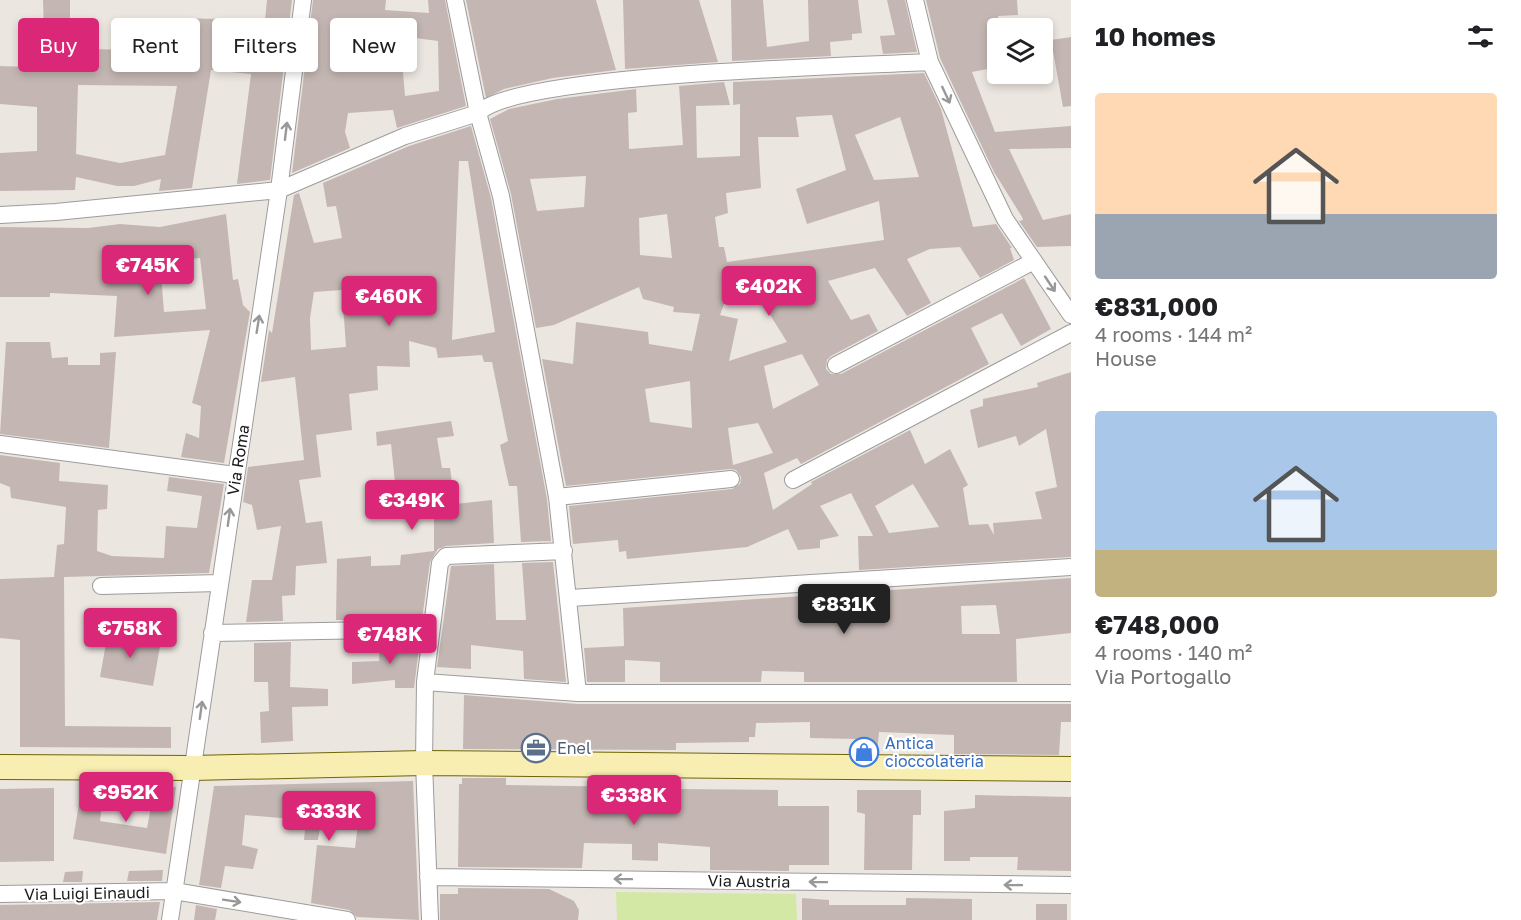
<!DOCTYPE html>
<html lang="en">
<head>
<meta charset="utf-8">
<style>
  body { margin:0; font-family:"Golos Text",sans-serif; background:#f2f2f2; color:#202124; height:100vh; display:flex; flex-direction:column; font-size:22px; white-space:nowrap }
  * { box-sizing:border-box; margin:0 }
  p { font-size:20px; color:#757577 }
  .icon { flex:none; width:33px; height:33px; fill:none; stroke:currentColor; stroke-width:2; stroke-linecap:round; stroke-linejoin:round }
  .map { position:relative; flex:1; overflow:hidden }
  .panel { display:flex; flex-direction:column; background:#fff; width:450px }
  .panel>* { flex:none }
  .top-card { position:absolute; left:18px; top:18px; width:570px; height:54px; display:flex; gap:12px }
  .fabs { position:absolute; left:987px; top:18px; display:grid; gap:12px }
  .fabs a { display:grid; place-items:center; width:66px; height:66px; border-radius:6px; background:#fff; box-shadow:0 3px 9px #0003; font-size:30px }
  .price { position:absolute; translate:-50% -51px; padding:0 14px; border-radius:6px; background:#db2777; color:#fff; font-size:20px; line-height:39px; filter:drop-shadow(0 2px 3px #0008) }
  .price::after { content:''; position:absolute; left:50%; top:36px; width:18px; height:14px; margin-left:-9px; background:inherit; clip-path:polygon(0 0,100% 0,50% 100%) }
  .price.active { background:#222; color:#fff }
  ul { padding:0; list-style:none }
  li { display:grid; align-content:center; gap:12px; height:318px; padding:0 24px }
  li span { display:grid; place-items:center; height:186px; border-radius:6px; color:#555 }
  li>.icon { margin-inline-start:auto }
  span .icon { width:108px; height:108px; fill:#fffc; stroke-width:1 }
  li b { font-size:26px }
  h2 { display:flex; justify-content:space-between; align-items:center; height:72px; padding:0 24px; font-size:26px }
  .chip { padding:0 21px; border-radius:6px; background:#fff; box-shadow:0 3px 9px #0003; font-size:21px; line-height:54px }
  .chip.active { background:#db2777; color:#fff }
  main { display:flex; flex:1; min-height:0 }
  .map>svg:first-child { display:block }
  .grass { fill:#d2e8a4 }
  .building { fill:#c4b7b3; fill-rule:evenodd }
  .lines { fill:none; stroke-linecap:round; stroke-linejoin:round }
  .street-casing { stroke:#9c9c9c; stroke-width:18 }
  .secondary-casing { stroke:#6e6505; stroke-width:26 }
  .street { stroke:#fff; stroke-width:16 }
  .secondary { stroke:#f8eeb2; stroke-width:24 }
  .oneway { stroke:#989898 }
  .labels { text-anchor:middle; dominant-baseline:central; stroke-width:4.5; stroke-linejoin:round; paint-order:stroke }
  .street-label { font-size:16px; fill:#1b1b1b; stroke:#fff }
  .shop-label { font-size:16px; fill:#366cbe; stroke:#fff; text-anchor:start }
  .service-label { font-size:16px; fill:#4e5e75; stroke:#fff; text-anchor:start }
</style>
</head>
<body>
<main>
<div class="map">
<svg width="1071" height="920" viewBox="0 0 1071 920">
  <rect width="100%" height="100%" fill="#ece6e0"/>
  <path class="grass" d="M616,892l180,2 1,26h-180z"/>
  <path class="building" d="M43,0h27v34h-26z
    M267,0h25l-22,180 -33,4 14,-110 -40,-4 -19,118 -33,3 2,-12 -27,7h-17l-41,-9 -1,13 -75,1v-38l37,-2v-44l-37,-3v-38l91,3v-20l78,2 3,-33 93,2zM78,85l99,1 -12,69 -45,8 -44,-9z
    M313,0h73l-1,10 44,3 -1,-13h17l21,106 -69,22 -4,-18 -45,3 -3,19 5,16 -58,25zM400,36l38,5 1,50 -34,5z
    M466,0h130l20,70 -63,8 -49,11 -18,9z
    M623,0h76l19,62 -93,7z
    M731,0h32l4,47 42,-6 -1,-41h50l4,33 -10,1v6l-22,2 1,14 -99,5z
    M887,0h18l12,52 -34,2 -3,-18 15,-1z
    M926,0h91l1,15 -20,1v51l-26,5 23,60 76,-6v22l-62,1 34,71 28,-6v32l-34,1 -18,-26 4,-1 -1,-3 -28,-45 -54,-114z
    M1071,37v69l-8,1 -12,-67z
    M924,73l17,36 32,118 23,-3 16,24h-2l4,12 -34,18 -20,-31 -30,2 -23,10 24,44 -24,13 -32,-48 -47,13 23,39 18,-6 9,17 -47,25 -4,4 -1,9 5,5h10l183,-96 27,51 -30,17 -19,-33 -31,15 18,36 -188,100 -4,-6 -33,15 9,37 39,-26 -1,-2 99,-52 15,34 25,-15 18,36 -5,3 6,37 19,-1 6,11 -1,-12 49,-4 -7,-27 22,-5 -11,-58 -27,17 -3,-10 -38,12 -8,-38 13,-4v-7l55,-12 -1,-4 34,-11v185l-212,13 -1,-34h15l-22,-43 -31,13 19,30 -19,4v8l-22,2 -10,-21 -41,18 -120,12 -1,-8 -7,1 -1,-12 -45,4 -4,-38 163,-17 8,-5 1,-7 -5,-7 -6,-1 -164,17 -24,-127 31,5 3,-42 72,10 1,12 43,7 8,-37 -27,-2 1,-5 -31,-8 -4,-12 -85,38 -18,3 -25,-134 -21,-75 19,-10 48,-10 79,-10 1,23 -9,1 1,36 54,-4 -4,-59 45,-4 6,23 -34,1 1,52 43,-2v-52l-7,1v-23zM832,115l14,55 -50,19 11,35 72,-23 5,39 -157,22 -3,-15h-5l-4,-30 13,-4 -2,-20 35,-5 -3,-51h41l-3,-20zM900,117l19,60 -45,3 -19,-45zM586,176l-2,31 -47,4 -7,-32zM667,214l5,44 -32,-3 -1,-37zM747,278l40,64 -58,19 9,-42 -18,-4 11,-30 15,-3zM802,354l17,31 -46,24 -9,-43zM690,381l2,47 -42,-6 -5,-33zM758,423l15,30 -40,12 -5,-37zM913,484l26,43 -50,6 -14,-27z
    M471,126l20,72 56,301 4,42 -30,1 -4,-56h-8l-9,-41 8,-4 -16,-79h-8l-2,-7 -44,3 -2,-10 -27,-7 1,26 -33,-1 1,24 -29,4 3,36 -36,5 5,42 -22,3 7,43 16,-2 5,42 -31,3 -1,29 -13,1 1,25 -37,1 6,-42h20l9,-54 -24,4 -5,-25 -9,-3 5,-35 56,-7 -9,-83 -34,5 8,-52 3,3 22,-138 5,-2 15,50 28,-5 -6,-32 -9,1 -4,-24 86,-37zM459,161h9l27,171 -43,8zM342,290l4,57 -35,3 -1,-32 4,-26z
    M226,214l7,66 5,-1 5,26 7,7 -26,151 -43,-6 5,-24 13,5 2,-32 -9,-3 18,-73 -96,7 3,-41 -67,-3v4h-50v-70l88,1 32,-4 40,3zM200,258l6,51 -42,3 -4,-50z
    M6,342h44l2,16 16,-1v8h32v-12l16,-1 -7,96 -109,-14z
    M451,421l3,15 -17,2 5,30h8l5,36 37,-4 2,43 -48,3 -8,3 -8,13 -8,57 -86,1 1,-61 34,-3v10l29,-1 1,-10 33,-4v-44l-26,4 -3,-20 -9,1 -5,-48 -14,2 -1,-14z
    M0,455l60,8 -1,18 49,4 -1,24 -9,1 -1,41 15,5 52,2 2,-32 31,2 5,-32 -35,-5 2,-14 55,7 -15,89 -145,4 1,149 106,1v21l-151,-1v-107l-20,-2v-59l54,-2 3,-32 7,-1 2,-37 -55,-9 -1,-11 -10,-4z
    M553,562l13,120 -42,-3 -1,-28 -52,-6v24l-34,-2 14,-101 43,-2 2,56h30l-4,-57z
    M1071,578v55l-55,6 1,43h-213v-10l-42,-1 -1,11h-101v-20l-35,-2v22h-38l-3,-34 40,-2 -1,-38zM996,605l4,29h-38l-1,-28z
    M108,632l53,9 -8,45 -53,-9z
    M380,640h40l-6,48h-19v-8l-43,4v-22l27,-1z
    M291,642l-1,45 38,2v17l-36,1 1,34 -32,2 -1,-31 9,-1 -1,-29h-14v-39z
    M464,695l114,9h493v18h-10l-2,33 -105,-1v-19l-75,-3 -2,21h-19v-14l-48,-1v-16l-54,1 -1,14h-6v5l-73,1v7l-213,-1z
    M462,778h44v7l126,2v15l45,1v-14l101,1v16h51v59h-40v6l-79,-1v-23l-52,-4v18l-26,-1v-16l-48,-1 -2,25 -124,-1 1,-83h3z
    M413,781l6,139 -62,-3 -8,-7 -38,-7 6,-58 38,3 5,-40h-37l-5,32h-14l2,-20 -61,-5 -3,30 16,4 -5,20 -28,-3 -4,22 -22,-3 15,-99z
    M155,786l21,1 -10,67 -93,-15 9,-52 18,1 -3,14 5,2 -2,17 47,7z
    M54,788v73l-54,1v-73z
    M857,790h64v25h-8l-1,55h-48l1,-56 -8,-2z
    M975,795l96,2v74l-54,-1 1,-13h-48v4h-26v-50l31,-3z
    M163,870l-1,11h-35l2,-10z
    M83,871l-1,11h-19l2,-10z
    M458,888l91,1 25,12 5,9 -1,10h-138v-26h18z
    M802,898l27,2v5h77v-7l66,1v21h-170z
    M160,902l-3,18h-157v-15z
    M1036,904h31v16h-31z
    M196,905l21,4 -2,11h-21z"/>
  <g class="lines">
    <g class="street-casing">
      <path id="street" d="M455,0l23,113 23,83 56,301 21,196
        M915,0l15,62 75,157 66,96
        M0,215l56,-3 223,-22 126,-54 73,-23c40,-40 378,-47 452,-51
        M836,365l198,-104
        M0,444l235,31
        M793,480l278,-147
        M557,497l174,-18
        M101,586l118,-3
        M570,598l501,-31
        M212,633l218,-4
        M425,682l153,11h493
        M428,877l643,8
        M0,894l174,-3 173,29
        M170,920l109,-730 24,-190
        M430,920l-6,-157 1,-81 15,-119 6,-7 118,-5"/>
    </g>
    <g class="secondary-casing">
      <path id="secondary" d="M0,767l192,1 232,-5 647,6"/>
    </g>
    <use href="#street" class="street"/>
    <use href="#secondary" class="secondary"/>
  </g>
  <defs><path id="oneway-shaft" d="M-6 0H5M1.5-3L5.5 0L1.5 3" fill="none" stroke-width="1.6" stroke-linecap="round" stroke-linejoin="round" transform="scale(1.5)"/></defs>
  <g class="oneway">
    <use href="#oneway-shaft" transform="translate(946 95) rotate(65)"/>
    <use href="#oneway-shaft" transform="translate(286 131) rotate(-83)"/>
    <use href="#oneway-shaft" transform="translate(1050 284) rotate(56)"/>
    <use href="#oneway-shaft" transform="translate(258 324) rotate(-81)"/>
    <use href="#oneway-shaft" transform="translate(229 517) rotate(-82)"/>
    <use href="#oneway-shaft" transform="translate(201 710) rotate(-82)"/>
    <use href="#oneway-shaft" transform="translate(623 879) rotate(-179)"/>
    <use href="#oneway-shaft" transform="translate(818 882) rotate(-179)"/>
    <use href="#oneway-shaft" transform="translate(1013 885) rotate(-179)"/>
    <use href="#oneway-shaft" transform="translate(232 901) rotate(9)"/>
  </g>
  <defs>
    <g id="office-ring" transform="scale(1.5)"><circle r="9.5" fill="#fff" stroke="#5c6f8a" stroke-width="1.5"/><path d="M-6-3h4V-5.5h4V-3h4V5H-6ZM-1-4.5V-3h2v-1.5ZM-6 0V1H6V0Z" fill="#5c6f8a"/></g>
    <g id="shop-ring" transform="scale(1.5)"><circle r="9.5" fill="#fff" stroke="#3f7fe0" stroke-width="1.5"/><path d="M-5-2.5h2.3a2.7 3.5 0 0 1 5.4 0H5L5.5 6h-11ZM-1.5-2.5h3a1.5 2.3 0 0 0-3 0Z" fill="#3f7fe0"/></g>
  </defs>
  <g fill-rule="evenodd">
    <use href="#office-ring" x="536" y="748"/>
    <use href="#shop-ring" x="864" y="752"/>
  </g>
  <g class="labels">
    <g class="street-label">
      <text transform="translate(238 460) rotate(-81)">Via Roma</text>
      <text transform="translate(749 881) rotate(1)">Via Austria</text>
      <text transform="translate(87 893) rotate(-1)">Via Luigi Einaudi</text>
    </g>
    <g class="shop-label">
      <text x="885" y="743">Antica<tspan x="885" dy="18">cioccolateria</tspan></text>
    </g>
    <g class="service-label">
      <text x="557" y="748">Enel</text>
    </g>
  </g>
</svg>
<div class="fabs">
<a><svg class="icon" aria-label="layers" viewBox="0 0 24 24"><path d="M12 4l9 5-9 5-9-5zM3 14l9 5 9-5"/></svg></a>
</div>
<b class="price" style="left:148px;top:296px">€745K</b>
<b class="price" style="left:769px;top:317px">€402K</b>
<b class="price" style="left:389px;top:327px">€460K</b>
<b class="price" style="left:412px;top:531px">€349K</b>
<b class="price active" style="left:844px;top:635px">€831K</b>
<b class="price" style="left:130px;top:659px">€758K</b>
<b class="price" style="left:390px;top:665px">€748K</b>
<b class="price" style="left:126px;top:823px">€952K</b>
<b class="price" style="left:634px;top:826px">€338K</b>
<b class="price" style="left:329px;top:842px">€333K</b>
<div class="top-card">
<a class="chip active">Buy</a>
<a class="chip">Rent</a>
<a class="chip">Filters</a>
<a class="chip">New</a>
</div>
</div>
<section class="panel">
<h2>10 homes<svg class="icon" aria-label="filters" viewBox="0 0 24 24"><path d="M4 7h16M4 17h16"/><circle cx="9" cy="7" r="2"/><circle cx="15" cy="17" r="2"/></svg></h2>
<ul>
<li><span style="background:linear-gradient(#ffd9b3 65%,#9aa5b1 0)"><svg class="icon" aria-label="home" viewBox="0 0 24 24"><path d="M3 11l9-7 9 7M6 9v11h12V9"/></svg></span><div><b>€831,000</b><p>4 rooms · 144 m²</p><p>House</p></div></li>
<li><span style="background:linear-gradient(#a9c7e8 75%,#c2b280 0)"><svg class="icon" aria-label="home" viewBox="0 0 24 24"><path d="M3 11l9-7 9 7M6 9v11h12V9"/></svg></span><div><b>€748,000</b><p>4 rooms · 140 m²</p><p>Via Portogallo</p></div></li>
</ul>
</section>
</main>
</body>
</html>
